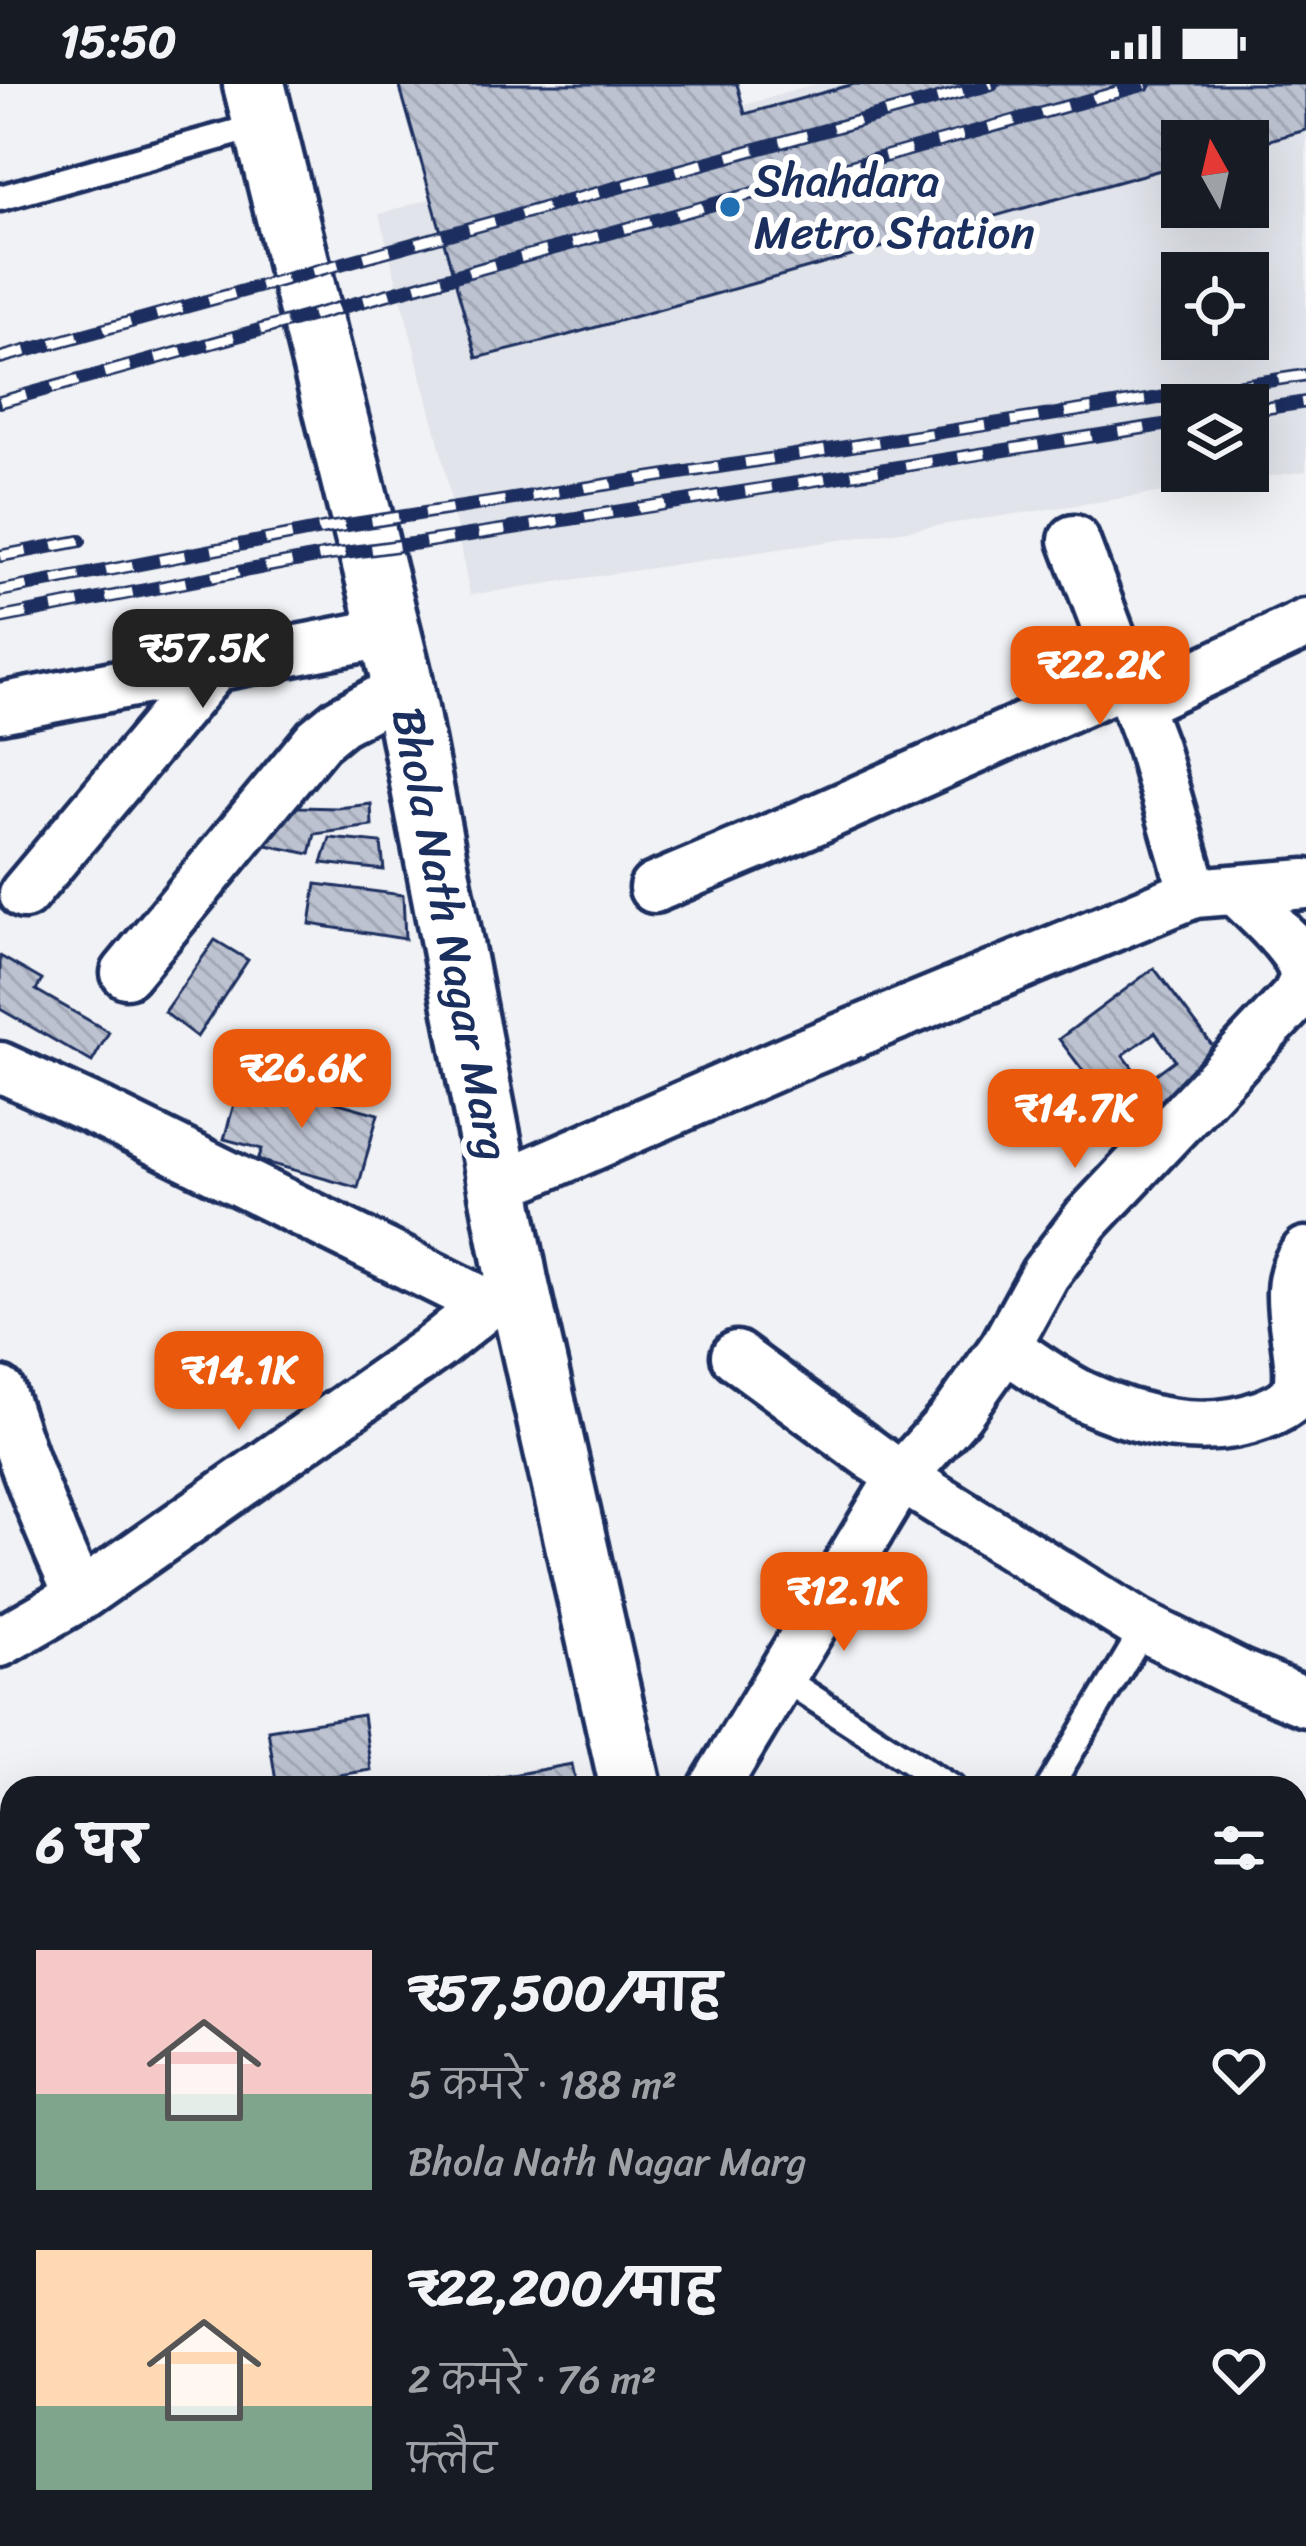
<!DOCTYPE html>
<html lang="hi">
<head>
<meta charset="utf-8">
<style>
  body { margin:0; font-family:Sriracha,"Playpen Sans Deva",sans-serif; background:#242831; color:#f1f3f6; height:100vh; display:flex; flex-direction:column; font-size:45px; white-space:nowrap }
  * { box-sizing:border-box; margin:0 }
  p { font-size:39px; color:#9ea1a6 }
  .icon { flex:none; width:66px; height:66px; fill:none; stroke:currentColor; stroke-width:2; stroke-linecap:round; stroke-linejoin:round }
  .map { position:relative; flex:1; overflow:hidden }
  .details { position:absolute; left:0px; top:1692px; width:1308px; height:771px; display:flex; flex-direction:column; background:#171b24; border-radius:36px 36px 0 0; box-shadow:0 12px 48px #0002 }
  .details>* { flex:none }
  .needle { width:78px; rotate:352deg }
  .buttons { position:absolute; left:1161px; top:36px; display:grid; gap:24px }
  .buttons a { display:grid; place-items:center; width:108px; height:108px; border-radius:0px; background:#171b24; box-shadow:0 12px 48px #0002; font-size:60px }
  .price { position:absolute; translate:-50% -102px; padding:0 27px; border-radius:24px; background:#ea580c; color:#fff; font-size:39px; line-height:78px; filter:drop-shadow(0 3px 6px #0008) }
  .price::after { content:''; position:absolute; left:50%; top:72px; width:36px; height:27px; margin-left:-18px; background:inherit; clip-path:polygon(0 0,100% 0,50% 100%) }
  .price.on { background:#222; color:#fff }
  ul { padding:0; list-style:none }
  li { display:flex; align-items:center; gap:36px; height:300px; padding:0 36px }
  li span { display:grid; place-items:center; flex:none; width:336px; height:240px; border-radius:0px; color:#555 }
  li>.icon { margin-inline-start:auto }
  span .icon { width:144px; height:144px; fill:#fffc; stroke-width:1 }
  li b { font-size:51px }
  h2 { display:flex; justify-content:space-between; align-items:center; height:144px; padding:0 36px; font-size:51px }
  .status { display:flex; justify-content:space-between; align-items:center; height:84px; padding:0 60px; background:#171b24; direction:ltr }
  .status svg { height:33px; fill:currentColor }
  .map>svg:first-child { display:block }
  .built { fill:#e1e4ea; fill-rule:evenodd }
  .building { fill:url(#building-back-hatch); stroke:#1b2f5e; stroke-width:3; fill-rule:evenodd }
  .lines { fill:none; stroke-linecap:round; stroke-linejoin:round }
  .service-casing { stroke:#1b2f5e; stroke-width:33 }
  .minor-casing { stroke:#1b2f5e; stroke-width:57 }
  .tertiary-casing { stroke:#1b2f5e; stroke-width:69 }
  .service { stroke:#fff; stroke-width:24 }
  .minor { stroke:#fff; stroke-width:48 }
  .tertiary { stroke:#fff; stroke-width:60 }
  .rail-casing { stroke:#1b2f5e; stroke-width:14 }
  .rail { stroke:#fff; stroke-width:9; stroke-dasharray:27; stroke-linecap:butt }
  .poi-dot { fill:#1f6fb2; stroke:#fff; stroke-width:4.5 }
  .labels { text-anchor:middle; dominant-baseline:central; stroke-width:12; stroke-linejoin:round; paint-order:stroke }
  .poi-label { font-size:45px; fill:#1b2f5e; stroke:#fff; text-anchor:start }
  .street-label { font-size:45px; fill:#1b2f5e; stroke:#fff }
</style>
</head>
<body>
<div class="status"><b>15:50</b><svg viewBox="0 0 49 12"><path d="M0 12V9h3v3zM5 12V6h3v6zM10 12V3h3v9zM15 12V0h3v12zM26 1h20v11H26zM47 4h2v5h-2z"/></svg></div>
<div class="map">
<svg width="1306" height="2462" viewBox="0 0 1306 2462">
  <defs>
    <pattern id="building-back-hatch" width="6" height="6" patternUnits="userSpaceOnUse" patternTransform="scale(3)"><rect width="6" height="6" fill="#bcc2d0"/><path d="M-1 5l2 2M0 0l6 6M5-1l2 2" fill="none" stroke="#a1a7b5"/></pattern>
  </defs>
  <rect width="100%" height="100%" fill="#f1f2f5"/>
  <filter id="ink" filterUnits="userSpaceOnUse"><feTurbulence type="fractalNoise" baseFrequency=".00833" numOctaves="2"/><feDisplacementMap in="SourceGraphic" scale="24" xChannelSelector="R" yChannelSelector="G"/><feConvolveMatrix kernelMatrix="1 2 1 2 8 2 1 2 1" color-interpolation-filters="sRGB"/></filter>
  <g filter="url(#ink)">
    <path class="built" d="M816,0h490v387l-836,124 -29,-144 -62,-237zM1182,57h66v66h-66zM1182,189h66v66h-66zM1182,321h66v66h-66z"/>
    <path class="building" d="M399,0h338l8,30 109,-30h452v46l-58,16v-5h-66v23l-621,173 -84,21z
      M281,716l18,7 39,1 33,-4 1,22 -57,8 -5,20 -43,-9z
      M330,754l51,5 3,27 -62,-7z
      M316,800l87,11 2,44 -95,-15z
      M215,856l33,20 -51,77 -33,-25z
      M0,872l42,24 -6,10 73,42 -17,30 -92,-53z
      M1154,884l67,89 -67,50 -11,-15 -28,21 -56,-74zM1155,948l20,28 -31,23 -21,-28z
      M242,992l136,38 -20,74 -100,-28 4,-11 -38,-10z
      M363,1631l8,55 -38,6 2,12h-58l-9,-58z
      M572,1680l5,24h-136z"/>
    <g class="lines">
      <g class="service-casing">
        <path id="service" d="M0,114l262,-73
          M781,1593l171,111
          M1049,1704l96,-161"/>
      </g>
      <g class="minor-casing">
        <path id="minor" d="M1074,456l78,207 42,146
          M1136,620l170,-80
          M0,624l390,-76
          M654,804l159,-67 314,-140
          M24,810l192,-229
          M126,889l192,-233 22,-18 63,-34
          M0,983l103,47 385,190
          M500,1102l293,-128 401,-165 112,-9
          M1005,1263c25,16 51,36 78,49 55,26 122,41 179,19 14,-5 30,-12 36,-27 8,-41 -23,-100 8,-136
          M736,1272l165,121 237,147 102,51 66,27
          M0,1308c23,70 48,138 80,204
          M0,1558l80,-46 356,-250 81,-65
          M714,1704l187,-311 57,-64 47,-66 40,-73 42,-55 209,-222c2,-4 8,-15 8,-19 1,-27 -50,-69 -68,-88
          M0,1898l12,3
          M0,2040l12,-2
          M1296,2202l10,-11
          M0,2282l12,51
          M40,2451l3,11
          M189,2451l2,11
          M311,2451l2,11
          M425,2451l3,11
          M570,2451l3,11
          M79,2462l63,-11
          M1051,2462l10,-11
          M1292,2462l14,-11"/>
      </g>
      <g class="tertiary-casing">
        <path id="tertiary" d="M254,0l146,589 117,608 114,507
          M793,2451l3,11"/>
      </g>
      <use href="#service" class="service"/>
      <use href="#minor" class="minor"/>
      <use href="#tertiary" class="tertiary"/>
      <g class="rail-casing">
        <path id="rail" d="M0,274l992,-274
          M0,318l1146,-318
          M1248,327l58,-9
          M0,472l80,-15
          M0,507l322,-62 984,-154
          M0,534l322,-62 97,-13 763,-121"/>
      </g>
      <use href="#rail" class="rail"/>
    </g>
  </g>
  <circle class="poi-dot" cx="730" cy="123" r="12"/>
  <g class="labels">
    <g class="poi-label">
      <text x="754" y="97">Shahdara<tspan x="754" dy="52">Metro Station</tspan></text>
    </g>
    <g class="street-label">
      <text transform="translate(451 850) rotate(79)">Bhola Nath Nagar Marg</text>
    </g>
  </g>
</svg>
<div class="buttons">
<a><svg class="needle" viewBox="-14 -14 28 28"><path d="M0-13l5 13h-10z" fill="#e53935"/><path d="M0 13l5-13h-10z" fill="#9ea1a6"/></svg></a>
<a><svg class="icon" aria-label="locate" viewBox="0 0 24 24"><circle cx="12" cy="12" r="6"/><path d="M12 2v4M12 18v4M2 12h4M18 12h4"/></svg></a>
<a><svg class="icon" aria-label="layers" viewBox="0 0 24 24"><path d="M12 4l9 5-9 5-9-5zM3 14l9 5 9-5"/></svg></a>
</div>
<b class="price on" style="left:203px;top:627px">₹57.5K</b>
<b class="price" style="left:1100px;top:644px">₹22.2K</b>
<b class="price" style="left:302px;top:1047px">₹26.6K</b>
<b class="price" style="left:1075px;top:1087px">₹14.7K</b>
<b class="price" style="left:239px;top:1349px">₹14.1K</b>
<b class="price" style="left:844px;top:1570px">₹12.1K</b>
<section class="details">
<h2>6 घर<svg class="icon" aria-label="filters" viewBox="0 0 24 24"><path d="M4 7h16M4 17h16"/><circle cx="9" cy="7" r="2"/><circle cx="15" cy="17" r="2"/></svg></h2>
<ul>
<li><span style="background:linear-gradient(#f6c9c9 60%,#7fa58c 0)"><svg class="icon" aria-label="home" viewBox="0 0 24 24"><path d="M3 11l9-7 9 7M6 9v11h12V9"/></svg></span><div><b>₹57,500/माह</b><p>5 कमरे · 188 m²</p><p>Bhola Nath Nagar Marg</p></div><svg class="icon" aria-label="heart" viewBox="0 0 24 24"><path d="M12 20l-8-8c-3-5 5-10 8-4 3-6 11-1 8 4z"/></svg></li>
<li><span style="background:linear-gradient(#ffd9b3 65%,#7fa58c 0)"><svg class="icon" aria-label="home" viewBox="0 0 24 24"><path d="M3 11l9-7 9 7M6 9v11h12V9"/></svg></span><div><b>₹22,200/माह</b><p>2 कमरे · 76 m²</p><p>फ़्लैट</p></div><svg class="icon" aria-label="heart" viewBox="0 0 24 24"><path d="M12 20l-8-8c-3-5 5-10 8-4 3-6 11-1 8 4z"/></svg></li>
</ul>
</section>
</div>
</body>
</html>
